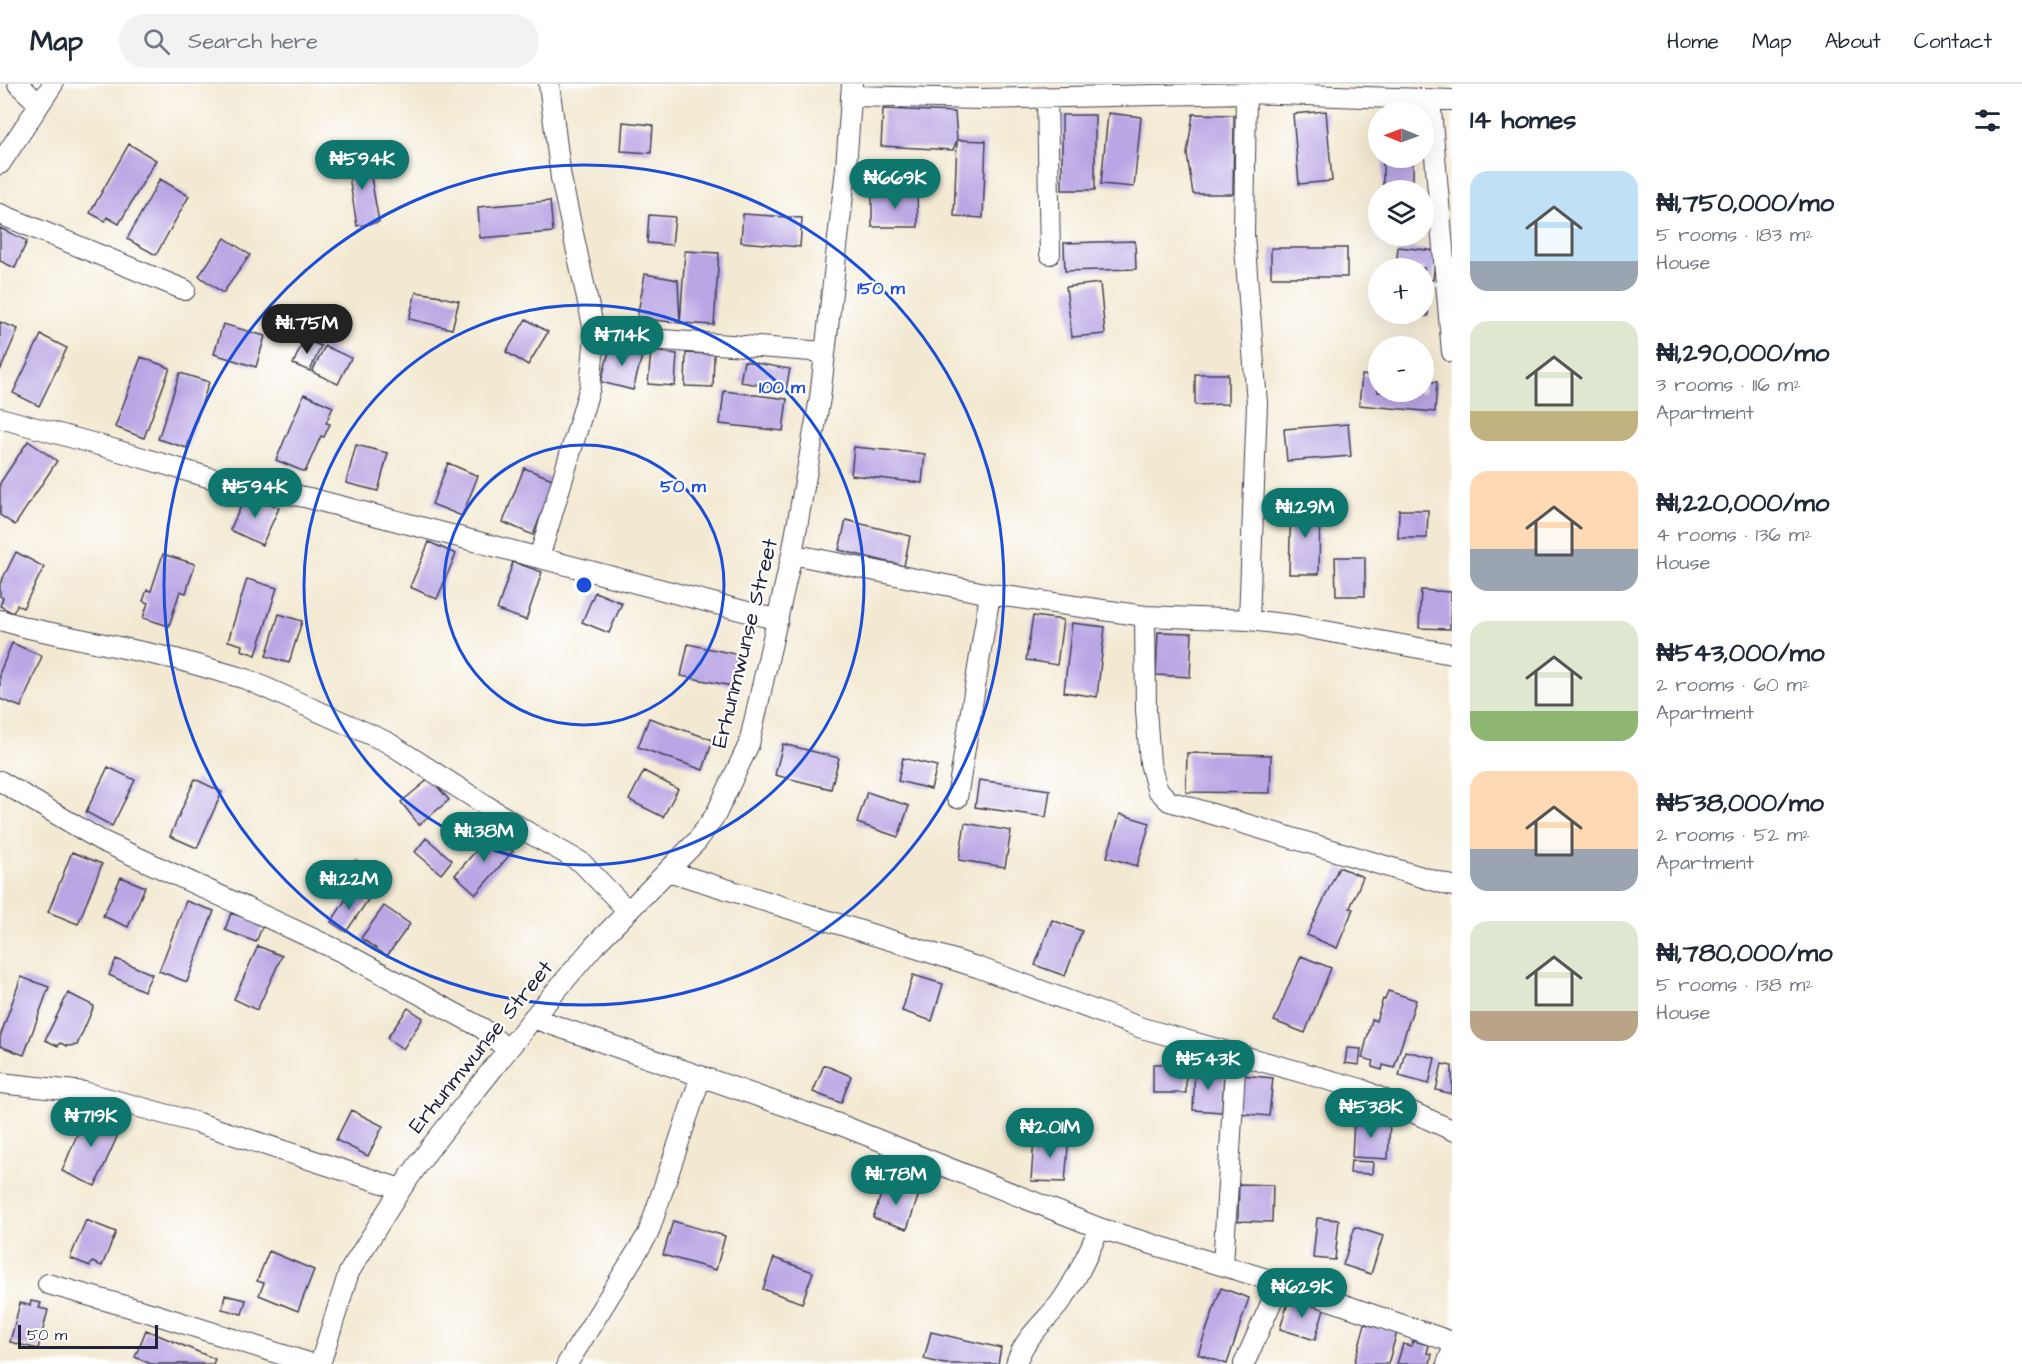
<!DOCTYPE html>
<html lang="en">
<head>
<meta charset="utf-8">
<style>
  body { margin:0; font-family:"Architects Daughter",sans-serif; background:#f2f2f3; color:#1f2937; height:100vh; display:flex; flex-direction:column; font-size:22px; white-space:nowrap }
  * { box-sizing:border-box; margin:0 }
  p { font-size:20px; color:#747a83 }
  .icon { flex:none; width:33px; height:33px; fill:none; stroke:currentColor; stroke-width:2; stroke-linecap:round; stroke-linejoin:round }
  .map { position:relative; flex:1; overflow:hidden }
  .details { display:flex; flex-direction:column; background:#fff; width:570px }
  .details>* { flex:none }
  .needle { width:39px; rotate:271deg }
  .tools { position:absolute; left:1368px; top:18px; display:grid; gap:12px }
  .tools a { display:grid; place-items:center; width:66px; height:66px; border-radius:50%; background:#fff; box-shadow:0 6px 24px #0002; font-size:30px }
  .scale { position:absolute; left:18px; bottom:15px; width:140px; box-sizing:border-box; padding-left:6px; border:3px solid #22223b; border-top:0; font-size:16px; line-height:21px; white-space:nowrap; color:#22223b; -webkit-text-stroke:4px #fff; paint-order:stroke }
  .price { position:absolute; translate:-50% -51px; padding:0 14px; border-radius:21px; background:#0f766e; color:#fff; font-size:20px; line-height:39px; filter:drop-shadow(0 2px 3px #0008) }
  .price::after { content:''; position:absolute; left:50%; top:36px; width:18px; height:14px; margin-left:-9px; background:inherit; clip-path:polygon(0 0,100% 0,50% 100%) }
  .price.current { background:#222; color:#fff }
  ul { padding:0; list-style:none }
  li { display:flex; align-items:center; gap:18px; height:150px; padding:0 18px }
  li span { display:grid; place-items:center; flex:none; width:168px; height:120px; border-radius:18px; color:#555 }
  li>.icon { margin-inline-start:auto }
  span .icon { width:72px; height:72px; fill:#fffc; stroke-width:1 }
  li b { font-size:26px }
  h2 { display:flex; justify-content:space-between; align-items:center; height:72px; padding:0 18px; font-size:26px }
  header { display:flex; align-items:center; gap:36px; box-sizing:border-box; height:84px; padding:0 30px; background:#fff; border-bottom:2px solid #e0e1e3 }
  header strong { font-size:28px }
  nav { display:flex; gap:33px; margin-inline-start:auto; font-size:21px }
  .search { width:420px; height:54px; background:#f2f2f3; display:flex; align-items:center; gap:15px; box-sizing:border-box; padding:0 21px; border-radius:33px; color:#747a83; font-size:22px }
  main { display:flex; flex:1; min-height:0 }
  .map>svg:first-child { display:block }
  .building { fill:#b9a6e4 }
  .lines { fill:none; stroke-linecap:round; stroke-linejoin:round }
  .street-casing { stroke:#414052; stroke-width:22 }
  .street { stroke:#fff; stroke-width:20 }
  .ring { fill:none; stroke:#1d4ed8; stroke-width:3 }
  .labels { text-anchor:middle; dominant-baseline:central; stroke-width:4.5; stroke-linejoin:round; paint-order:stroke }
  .street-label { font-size:22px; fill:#22223b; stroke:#fff }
  .centre { fill:#1d4ed8; stroke:#fff; stroke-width:3 }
  .ring-label { font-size:18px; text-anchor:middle; font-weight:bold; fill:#1d4ed8; stroke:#fff; stroke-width:4.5; stroke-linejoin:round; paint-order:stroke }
</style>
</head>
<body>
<header>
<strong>Map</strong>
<div class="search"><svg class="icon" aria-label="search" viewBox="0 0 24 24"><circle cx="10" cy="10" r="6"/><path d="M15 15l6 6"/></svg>Search here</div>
<nav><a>Home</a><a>Map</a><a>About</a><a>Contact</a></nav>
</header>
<main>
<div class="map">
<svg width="1452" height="1280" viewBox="0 0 1452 1280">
  <rect width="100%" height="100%" fill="#fff"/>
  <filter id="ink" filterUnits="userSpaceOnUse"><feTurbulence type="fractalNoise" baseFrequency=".0167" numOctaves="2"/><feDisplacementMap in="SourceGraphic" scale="12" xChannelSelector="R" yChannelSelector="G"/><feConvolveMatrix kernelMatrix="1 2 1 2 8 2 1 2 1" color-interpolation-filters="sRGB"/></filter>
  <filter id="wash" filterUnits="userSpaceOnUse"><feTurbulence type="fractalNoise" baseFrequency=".008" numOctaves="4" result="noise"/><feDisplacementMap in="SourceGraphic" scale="24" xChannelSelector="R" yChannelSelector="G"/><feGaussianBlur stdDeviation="1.35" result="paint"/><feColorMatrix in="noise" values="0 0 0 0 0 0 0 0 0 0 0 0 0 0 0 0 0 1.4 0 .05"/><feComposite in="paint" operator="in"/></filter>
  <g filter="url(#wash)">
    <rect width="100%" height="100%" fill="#f3e9d2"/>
    <g id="blocks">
      <path class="building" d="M883,25l72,3 2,28 -4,10 -72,-4z
        M1326,27l6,70 -33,3 -6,-70z
        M1108,29l33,4 -7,70 -33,-3z
        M1193,30l41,1 -1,79h-40l-6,-40z
        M1062,31h33v75h-33z
        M623,38l30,3 -2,28 -30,-2z
        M957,56l29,1 -3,77 -29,-2z
        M129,60l27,16 -37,64 -12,-7 -2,4 -15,-8z
        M367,71l12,67 -22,4 -11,-68z
        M1383,74h30v32h-30z
        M160,95l29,17 -33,59 -29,-16z
        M872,109h45l1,34h-46z
        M550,117l3,31 -73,6 -2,-31z
        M743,130l59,4 -2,29 -59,-5z
        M649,131l26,2 -3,28 -25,-2z
        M0,144l27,13 -12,27 -15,-7z
        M225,154l25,17 -27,38 -24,-17z
        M1135,157l1,28 -71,2 -1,-28z
        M1398,163l38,4 -3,29 -9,-1v-11h-28z
        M1271,164h76v29h-76z
        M685,167l34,2 -5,72 -34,-2z
        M645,190l33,6 2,43 -43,-5z
        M1100,199l5,51 -33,3 -6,-50z
        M1424,202h6l-2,30 -27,-1v-1h23z
        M416,208l25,4v1l18,4 -7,28 -43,-10z
        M526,235l22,13 -20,33 -22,-13z
        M0,238l18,7 -18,42z
        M223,240l42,12 -9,31 -42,-13z
        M41,251l26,13 -28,58 -26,-13z
        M304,255l17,7 -11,25 -17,-7z
        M611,260l32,8 -10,38 -32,-8z
        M325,262l26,12 -13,26 -26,-12z
        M651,267l26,3 -2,32 -27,-2z
        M686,269l28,1 -1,33 -28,-1z
        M141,273l29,11 -26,70 -29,-11z
        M744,277l46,8 -4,20 -46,-7z
        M180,289l29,9 -22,66 -29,-9z
        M1195,290h33v30l-33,1z
        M1362,291l16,2v15h46v-11l13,1 -2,30 -76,-7z
        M724,307l63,8 -4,32 -63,-7z
        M304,310l29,13 -7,16 4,1 -6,13 -3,-1 -16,36 -29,-12z
        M1348,340l3,32 -64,5 -3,-32z
        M28,357l29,20 -42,64 -15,-10v-32z
        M356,361l32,8 -10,38 -32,-8z
        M854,363l71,7 -3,29 -71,-8z
        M448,379l30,13 -16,40 -30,-12z
        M524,384l31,12 -22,55 -30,-13z
        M247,409l12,6 9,-2 3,7 8,4 -17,37 -32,-15z
        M1291,420l29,1 -1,69h-30z
        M1399,426h29l-1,28h-29z
        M846,436l64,16 -6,30 -65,-16z
        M429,458l27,12 -19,45 -27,-12z
        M16,468l28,15 -21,41 -6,-3 -4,8 -13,-7 3,-8 -3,-2v-12z
        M163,470l32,10 -9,29 -6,-2 -11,35 -26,-8 5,-15 -5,-2 4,-11 4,1z
        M1335,473h30v39h-29z
        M513,478l29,10 -16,48 -29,-10z
        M247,495l30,9 -21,67 -15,-5 1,-5 -14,-4z
        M1421,506l30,2 -1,37 -31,-1z
        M595,508l27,11 -13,30 -27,-11z
        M279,530l23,7 -13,42 -23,-7z
        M1033,532l30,4 -6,45 -31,-5z
        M1072,539l33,4 -8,70 -33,-5z
        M1158,548l34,1 -2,44 -34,-2z
        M12,559l30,13 -21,51 -21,-8v-27z
        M688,560l51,11 -7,31 -51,-10z
        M649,634l64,22 -10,30 -65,-23z
        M783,660l56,14 -8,31 -56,-14z
        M1187,669l84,2 -1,38 -84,-1z
        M903,674l34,8 -6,23 -33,-8z
        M108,683l27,13 -23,46 -26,-14z
        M644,687l34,18 -15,28 -34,-17z
        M430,694l19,22 -30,25 -18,-23z
        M195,695l27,13 -25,56 -27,-12z
        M979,696l71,10 -4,27 -71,-10z
        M867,708l42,14 -11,31 -41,-14z
        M1120,730l30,9 -13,43 -30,-9z
        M965,739l46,8 -6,36 -46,-7z
        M492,748l21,19 -37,43 -21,-19z
        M426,754l26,22 -11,14 -26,-22z
        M72,768l30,12 -24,60 -30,-12z
        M356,776l27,18 -14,20 -27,-19z
        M1339,783l24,10 -13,31 3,1 -16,39 -30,-13z
        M121,793l24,10 -17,40 -25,-11z
        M352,806l16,10 -22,32 -15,-10z
        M186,817l28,10 -27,71 -28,-11z
        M384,822l26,18 -23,32 -26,-18z
        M231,829l32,12 -7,17 -31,-12z
        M1052,836l30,11 -17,45 -30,-11z
        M258,862l24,10 -25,54 -23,-11z
        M1301,872l30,12 -26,65 -31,-12z
        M116,875l36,15 -8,17 -35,-16z
        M913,891l30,9 -11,37 -30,-10z
        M21,893l28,10 -25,68 -24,-9v-9z
        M1388,907l28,9 -22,68 -11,-3 -1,5 -10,-3 2,-6 -12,-3 10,-39 4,2 7,-22 2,1z
        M68,909l26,13 -17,39 -10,1 -7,-3 -2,3 -13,-6z
        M408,924l15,10 -20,31 -16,-11z
        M1347,964l14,1 -2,16 -14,-2z
        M1405,967l30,7 -6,26 -30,-8z
        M1153,980h33v29h-33z
        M1442,980l10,2v28l-16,-4z
        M824,981l27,11 -10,27 -28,-11z
        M1195,985l29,2 -2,41 -29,-2z
        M1241,991l32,3 -4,38 -32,-3z
        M351,1026l32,16 -15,30 -32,-16z
        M91,1027l21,9 -2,3 11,5 -26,58 -33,-15 24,-58 4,2z
        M1354,1035l36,2 -2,38 -36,-2z
        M1069,1051l-4,47 -34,-1 3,-42z
        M1351,1077l22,1 -1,12 -22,-1z
        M885,1099l34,11 -12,35 -34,-11z
        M1239,1100l34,1 -1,37 -34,-1z
        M1317,1134l22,2 -4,40 -22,-2z
        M86,1136l30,12 -14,34 -10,-4 -2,4 -20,-8z
        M673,1137l52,15 -9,34 -53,-15z
        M1355,1143l28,9 -12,38 -28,-9z
        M269,1167l45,19 -16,41 -39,-16 5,-12 -7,-2z
        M774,1174l39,14 -11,31 -39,-14z
        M1221,1204l28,10 -22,66 -29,-10z
        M225,1211l21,5 -4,14 -20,-5z
        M1289,1215l35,10 -9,31 -35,-11z
        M31,1217l10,2 -2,5 9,2 -10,39 -28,-7 10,-39 10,2z
        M1365,1240l32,8 -9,32h-34z
        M146,1246l69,29 -2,5h-62l-16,-7z
        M931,1248l70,16 -3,16h-54l-20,-5z
        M1413,1257l16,4 -2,8 5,1 -2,10h-33l6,-20 8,2z"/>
    </g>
  </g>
  <g filter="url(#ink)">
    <use href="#blocks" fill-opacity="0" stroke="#414052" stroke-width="1.5"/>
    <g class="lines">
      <g class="street-casing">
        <path id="street" d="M18,0l21,20
          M1246,9l-2,142 13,168 -8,217
          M851,12l130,3 265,-6 206,7
          M1047,14l3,156
          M1430,15l22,253
          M0,80l53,-80
          M0,130l185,76
          M595,251l230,17
          M0,334l92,25 119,35 98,20 469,122
          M792,470l198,40 155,22 104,4 43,5 160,29
          M539,474l51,-171 5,-52 -34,-157 -12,-94
          M1145,532l1,94 4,53 7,26 12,12 283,85
          M0,536l28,8 148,31 70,20 141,63 142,91 52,29 47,49
          M0,697l100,59 244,113 138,75 25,21
          M957,714l33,-204
          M668,787l312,97 162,60 219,61 91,41
          M533,934l308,107 258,103 181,55 172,59
          M0,999l84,9 114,31 203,66
          M1223,1181l13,-212
          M48,1200l106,30 158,50
          M320,1280l29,-92 52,-83 29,-41 103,-130 61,-72 103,-105 19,-27 33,-70 43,-190 28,-156 26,-230 6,-84
          M567,1280l81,-130 53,-158
          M1016,1280c7,-25 28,-41 44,-61 14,-19 30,-53 39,-75
          M1244,1280l36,-81
          M1447,1280l5,-13"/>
      </g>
      <use href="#street" class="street"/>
    </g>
  </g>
  <g class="ring">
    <circle cx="584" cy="501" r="140"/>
    <circle cx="584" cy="501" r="280"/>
    <circle cx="584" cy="501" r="420"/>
  </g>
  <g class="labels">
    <g class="street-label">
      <text transform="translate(745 559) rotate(-76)">Erhunmwunse Street</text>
      <text transform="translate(481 963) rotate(-51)">Erhunmwunse Street</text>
    </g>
  </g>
  <circle cx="584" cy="501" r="9" class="centre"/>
  <g class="ring-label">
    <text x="881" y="210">150 m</text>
    <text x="782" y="309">100 m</text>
    <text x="683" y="408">50 m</text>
  </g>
</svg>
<div class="tools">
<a><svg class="needle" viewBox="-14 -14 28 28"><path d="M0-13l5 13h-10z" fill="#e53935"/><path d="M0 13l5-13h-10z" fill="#747a83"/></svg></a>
<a><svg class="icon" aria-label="layers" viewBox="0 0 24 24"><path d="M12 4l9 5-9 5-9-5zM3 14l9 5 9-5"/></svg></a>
<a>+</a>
<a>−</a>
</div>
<div class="scale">50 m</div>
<b class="price" style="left:362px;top:107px">₦594K</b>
<b class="price" style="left:895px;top:126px">₦669K</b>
<b class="price current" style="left:307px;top:271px">₦1.75M</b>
<b class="price" style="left:622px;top:283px">₦714K</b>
<b class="price" style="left:255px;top:435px">₦594K</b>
<b class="price" style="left:1305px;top:455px">₦1.29M</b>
<b class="price" style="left:484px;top:779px">₦1.38M</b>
<b class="price" style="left:349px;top:827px">₦1.22M</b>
<b class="price" style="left:1208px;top:1007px">₦543K</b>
<b class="price" style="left:1371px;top:1055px">₦538K</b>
<b class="price" style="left:91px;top:1064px">₦719K</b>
<b class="price" style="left:1050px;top:1075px">₦2.01M</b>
<b class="price" style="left:896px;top:1122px">₦1.78M</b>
<b class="price" style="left:1302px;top:1235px">₦629K</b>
</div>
<section class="details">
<h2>14 homes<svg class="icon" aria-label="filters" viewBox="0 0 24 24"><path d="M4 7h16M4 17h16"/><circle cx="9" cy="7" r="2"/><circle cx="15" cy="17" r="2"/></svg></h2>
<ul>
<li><span style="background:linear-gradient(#bfe0f5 75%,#9aa5b1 0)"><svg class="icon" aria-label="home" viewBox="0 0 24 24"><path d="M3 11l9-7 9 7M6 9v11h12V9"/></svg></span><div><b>₦1,750,000/mo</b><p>5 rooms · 183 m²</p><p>House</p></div></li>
<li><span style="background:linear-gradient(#dfe7d0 75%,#c2b280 0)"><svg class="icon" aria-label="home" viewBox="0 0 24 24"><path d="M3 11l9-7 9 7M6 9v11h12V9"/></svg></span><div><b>₦1,290,000/mo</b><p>3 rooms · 116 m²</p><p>Apartment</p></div></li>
<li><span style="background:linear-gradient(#ffd9b3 65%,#9aa5b1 0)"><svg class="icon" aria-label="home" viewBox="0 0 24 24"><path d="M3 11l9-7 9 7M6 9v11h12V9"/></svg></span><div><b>₦1,220,000/mo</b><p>4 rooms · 136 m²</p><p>House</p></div></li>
<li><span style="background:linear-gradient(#dfe7d0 75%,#8fb573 0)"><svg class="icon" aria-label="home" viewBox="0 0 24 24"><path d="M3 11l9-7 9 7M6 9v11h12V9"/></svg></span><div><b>₦543,000/mo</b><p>2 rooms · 60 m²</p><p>Apartment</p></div></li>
<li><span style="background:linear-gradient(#ffd9b3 65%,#9aa5b1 0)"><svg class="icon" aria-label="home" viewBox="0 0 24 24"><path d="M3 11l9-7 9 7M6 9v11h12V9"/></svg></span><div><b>₦538,000/mo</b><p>2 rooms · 52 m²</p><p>Apartment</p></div></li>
<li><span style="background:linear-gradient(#dfe7d0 75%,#b9a48a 0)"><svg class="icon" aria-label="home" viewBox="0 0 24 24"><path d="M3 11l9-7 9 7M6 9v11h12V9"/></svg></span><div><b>₦1,780,000/mo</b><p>5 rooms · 138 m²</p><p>House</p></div></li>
</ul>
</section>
</main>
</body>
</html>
